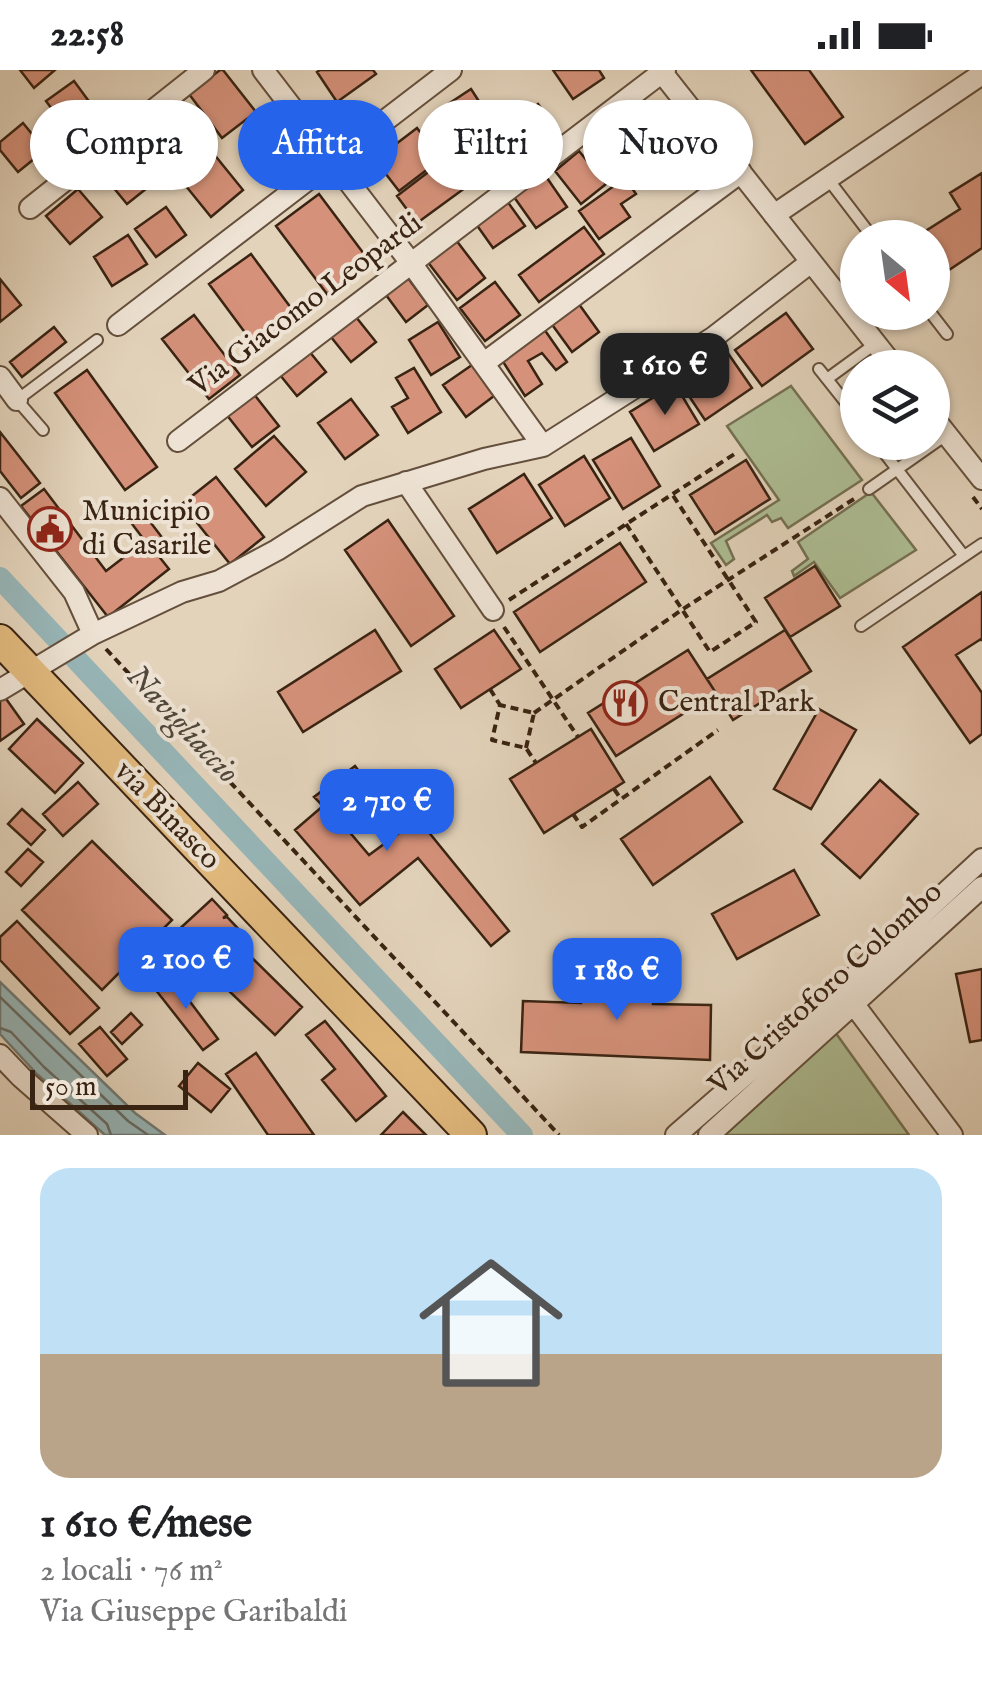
<!DOCTYPE html>
<html lang="it">
<head>
<meta charset="utf-8">
<style>
  body { margin:0; font-family:"IM FELL English",serif; background:#f6f6f6; color:#202124; height:100vh; display:flex; flex-direction:column; font-size:38px; white-space:nowrap }
  * { box-sizing:border-box; margin:0 }
  p { font-size:32px; color:#757577 }
  .icon { flex:none; width:55px; height:55px; fill:none; stroke:currentColor; stroke-width:2; stroke-linecap:round; stroke-linejoin:round }
  .map { position:relative; height:1065px; overflow:hidden }
  .drawer { display:flex; flex-direction:column; background:#fff; flex:1 }
  .drawer>* { flex:none }
  .banner { position:absolute; left:30px; top:30px; width:922px; height:90px; display:flex; gap:20px }
  .needle { width:65px; rotate:151deg }
  .controls { position:absolute; left:840px; top:150px; display:grid; gap:20px }
  .controls a { display:grid; place-items:center; width:110px; height:110px; border-radius:50%; background:#fff; box-shadow:0 2px 8px #0004; font-size:50px }
  .scale { position:absolute; left:30px; bottom:25px; width:158px; box-sizing:border-box; padding-left:10px; border:5px solid #392312; border-top:0; font-size:28px; line-height:35px; white-space:nowrap; color:#392312; -webkit-text-stroke:8px #ede2d3; paint-order:stroke }
  .price { position:absolute; translate:-50% -85px; padding:0 22px; border-radius:20px; background:#2563eb; color:#fff; font-size:32px; line-height:65px; filter:drop-shadow(0 2px 5px #0008) }
  .price::after { content:''; position:absolute; left:50%; top:60px; width:30px; height:22px; margin-left:-15px; background:inherit; clip-path:polygon(0 0,100% 0,50% 100%) }
  .price.active { background:#222; color:#fff }
  ul { padding:0; list-style:none }
  li { display:grid; align-content:center; gap:20px; height:530px; padding:0 40px }
  li+li { border-top:2px solid #e0e0e0 }
  li span { display:grid; place-items:center; height:310px; border-radius:30px; color:#555 }
  li>.icon { margin-inline-start:auto }
  span .icon { width:180px; height:180px; fill:#fffc; stroke-width:1 }
  li b { font-size:42px }
  .chip { padding:0 35px; border-radius:45px; background:#fff; box-shadow:0 2px 8px #0004; font-size:35px; line-height:90px }
  .chip.active { background:#2563eb; color:#fff }
  .status { display:flex; justify-content:space-between; align-items:center; height:70px; padding:0 50px; background:#fff; direction:ltr }
  .status svg { height:28px; fill:currentColor }
  .map>svg:first-child { display:block }
  .green { fill:#aebe94; stroke:#747053; stroke-width:2.5 }
  .water { fill:#97b6b8; stroke:#717b76; stroke-width:2.5 }
  .lines { fill:none; stroke-linecap:round; stroke-linejoin:round }
  .shore { stroke:#686c65; stroke-width:2.5 }
  .canal { stroke:#97b6b8; stroke-width:22 }
  .building { fill:#d5917a; stroke:#392312; stroke-width:2.5 }
  .lane-casing { stroke:#644f3c; stroke-width:14 }
  .street-casing { stroke:#644f3c; stroke-width:24 }
  .primary-casing { stroke:#392312; stroke-width:34 }
  .path { stroke:#392312; stroke-width:4; stroke-dasharray:8 5; stroke-linecap:butt }
  .lane { stroke:#ede2d3; stroke-width:10 }
  .street { stroke:#ede2d3; stroke-width:20 }
  .primary { stroke:#e2ba7e; stroke-width:30 }
  .labels { text-anchor:middle; dominant-baseline:central; stroke-width:8; stroke-linejoin:round; paint-order:stroke }
  .street-label { font-size:30px; fill:#392312; stroke:#ede2d3 }
  .poi-label { font-size:30px; fill:#392312; stroke:#ede2d3; text-anchor:start }
  .water-label { font-size:32px; font-style:italic; fill:#50483c; stroke:#ede2d3 }
</style>
</head>
<body>
<div class="status"><b>22:58</b><svg viewBox="0 0 49 12"><path d="M0 12V9h3v3zM5 12V6h3v6zM10 12V3h3v9zM15 12V0h3v12zM26 1h20v11H26zM47 4h2v5h-2z"/></svg></div>
<div class="map">
<svg width="982" height="1065" viewBox="0 0 982 1065">
  <rect width="100%" height="100%" fill="#e3d3bb"/>
  <filter id="stains"><feTurbulence type="fractalNoise" baseFrequency=".002" numOctaves="4"/><feColorMatrix values="0 0 0 0 .2 0 0 0 0 .09 0 0 0 0 .02 0 0 0 .5 -.17"/></filter>
  <radialGradient id="worn" r=".72"><stop offset=".6" stop-color="#630" stop-opacity="0"/><stop offset="1" stop-color="#630" stop-opacity=".3"/></radialGradient>
  <path class="green" d="M791,316l71,94 -74,48 -7,-10 -9,4 -5,-7 -41,26 8,18 -8,6 -15,-22 68,-43 -52,-74z
    M871,422l45,58 -76,48 -26,-36 -20,14 -2,-5 16,-12 -10,-17z
    M835,962l74,103h-188z"/>
  <path class="water" d="M0,912l135,131 30,22h-60l-68,-61 -37,-40z"/>
  <g class="lines">
    <path class="shore" d="M0,927l128,124 20,14
      M0,958l11,4 33,35 63,57 4,11"/>
    <path class="canal" d="M0,508l522,557"/>
  </g>
  <path class="building" d="M20,0h35l-21,18z
    M220,0h3l33,42 -34,26 -33,-44z
    M320,0h53l3,4 -39,28 -20,-30z
    M553,0h46l5,8 -31,21z
    M751,0h58l34,47 -38,27z
    M74,11l22,30 -28,20 -22,-30z
    M471,19l20,31 -35,23 -20,-31z
    M638,28l24,31 -34,26 -24,-32z
    M174,32l30,37 -30,24 -30,-36z
    M538,34l16,22 -26,19 -16,-22z
    M23,53l22,27 -27,22 -18,-22v-8z
    M498,54l24,33 -29,21 -24,-33z
    M417,58l24,31 -42,32 -24,-31z
    M271,63l18,23 -24,19 -18,-23z
    M132,81l25,29 -30,24 -24,-29z
    M579,81l27,33 -25,20 -26,-33z
    M213,83l30,37 -32,27 -30,-37z
    M448,87l21,28 -52,38 -20,-27z
    M982,103v75l-33,22 -17,-25v-7h-5l-3,-6 36,-23 -10,-16z
    M545,105l22,32 -31,21 -22,-31z
    M625,108l11,16 -15,10 9,13 -31,22 -20,-28z
    M78,119l24,28 -32,27 -24,-28z
    M319,124l51,68 -43,32 -51,-68z
    M507,131l18,25 -32,22 -17,-24z
    M166,137l20,28 -30,22 -21,-28z
    M584,157l20,27 -65,48 -20,-27z
    M128,165l19,29 -35,22 -18,-29z
    M456,170l29,38 -28,22 -30,-39z
    M251,184l46,62 -42,30 -46,-62z
    M408,208l20,27 -22,17 -20,-27z
    M0,209l21,26 -21,17z
    M495,212l25,33 -35,26 -25,-33z
    M576,230l23,32 -27,20 -24,-33z
    M786,243l27,36 -51,37 -27,-36z
    M194,245l46,60 -31,24 -47,-60z
    M356,247l20,25 -25,20 -20,-25z
    M438,252l22,35 -29,18 -22,-35z
    M54,257l12,15 -44,35 -12,-15z
    M544,259l23,33 -11,8 -14,-17 -14,8 14,23 -17,12 -25,-39z
    M725,279l27,39 -47,32 -26,-39z
    M309,281l17,21 -29,24 -17,-21z
    M472,295l22,31 -28,21 -23,-32z
    M414,298l27,44 -33,21 -16,-26 16,-9 -12,-20z
    M87,300l70,97 -32,23 -70,-97z
    M675,314l24,40 -45,27 -24,-39z
    M253,323l26,33 -27,21 -26,-33z
    M351,329l27,36 -33,24 -27,-36z
    M0,362l40,51 -19,15 -21,-27z
    M274,366l32,36 -40,34 -31,-37z
    M631,368l29,48 -37,23 -30,-49z
    M584,386l26,42 -45,28 -26,-41z
    M746,390l24,39 -55,35 -25,-39z
    M524,404l28,44 -55,35 -28,-44z
    M216,407l48,60 -34,27 -48,-60z
    M44,419l62,82 39,-30 -19,-25 12,-10 26,34 -11,9 16,20 -61,48 -87,-111z
    M388,450l66,96 -43,30 -66,-96z
    M620,473l26,39 -106,70 -26,-40z
    M815,496l25,40 -50,31 -25,-39z
    M982,522v49l-1,-2 -25,16 26,38v41l-12,9 -67,-96z
    M375,560l26,41 -98,61 -25,-40z
    M494,560l27,39 -60,39 -26,-39z
    M785,560l26,41 -78,49 -26,-41z
    M688,580l28,43 -100,63 -28,-43z
    M4,626l20,28 -24,17v-42z
    M819,639l37,21 -45,79 -37,-20z
    M37,649l46,44 -28,30 -46,-44z
    M591,659l33,53 -80,51 -34,-54z
    M355,696l22,29 -36,27 28,33 49,-36 91,112 -18,15 -73,-88 -58,47 -65,-75 28,-24 -9,-9z
    M710,707l32,45 -89,63 -32,-46z
    M880,710l38,34 -58,64 -38,-34z
    M78,712l20,22 -35,32 -20,-22z
    M22,739l23,21 -14,15 -23,-21z
    M92,771l80,79 -70,70 -80,-80z
    M28,779l15,13 -22,24 -15,-14z
    M794,800l25,45 -82,44 -25,-45z
    M212,829l15,16 -4,3 4,-1 18,19 -8,7 65,64 -27,28 -71,-68 19,-19 -15,-16 -55,50 -15,-15z
    M17,851l82,87 -29,26 -70,-74v-23z
    M982,899v71l-12,2 -14,-68z
    M582,903l71,2v29l58,1 -1,55 -189,-8 2,-51 58,2z
    M172,905l17,21 -1,3 30,40 -15,11 -48,-61z
    M131,943l11,12 -20,19 -11,-12z
    M325,951l61,75 -30,25 -34,-41 13,-11 -29,-34z
    M100,957l27,32 -20,17 -28,-32z
    M256,983l58,82h-46l-42,-61z
    M198,993l32,26 -19,23 -32,-26z
    M403,1042l23,23h-45z"/>
  <g class="lines">
    <g class="lane-casing">
      <path id="lane" d="M828,109l45,59
        M930,242l17,22
        M819,299l39,49
        M827,309l48,-35
        M43,360l-26,-30 80,-60
        M876,372l88,114
        M869,419l77,-54
        M861,556l121,-82"/>
    </g>
    <g class="street-casing">
      <path id="street" d="M263,0l148,193 132,183
        M660,0l235,298
        M30,138l174,-138
        M774,145l208,-141
        M118,255l333,-255
        M484,293l257,-191
        M0,307l17,23
        M932,346l50,63
        M178,371l487,-371
        M406,412l87,128
        M0,428l74,94 19,42
        M0,620l93,-56 89,-42 37,-11 58,-31 85,-54 122,-37 59,-13 171,-109 97,-75
        M846,924l106,141
        M0,985l21,22 66,58
        M676,1065l122,-106 184,-170
        M709,1065l273,-248"/>
    </g>
    <g class="primary-casing">
      <path id="primary" d="M0,570l471,495"/>
    </g>
    <path class="path" d="M932,315l10,12
      M973,427l9,12
      M626,454l84,128 46,-30 -84,-128
      M509,530l227,-147
      M504,557l74,110
      M106,579l453,486
      M490,619l10,16
      M534,643l149,-104 174,-112
      M526,678l8,-35 -34,-8 -8,35 34,8 10,15
      M614,719l7,10
      M573,744l9,13 136,-97"/>
    <use href="#lane" class="lane"/>
    <use href="#street" class="street"/>
    <use href="#primary" class="primary"/>
  </g>
  <defs>
    <g id="civic-ring" transform="scale(2.25)"><circle r="9.5" fill="#ede2d3" stroke="#8f2418" stroke-width="1.5"/><path d="M-.6-6.5H3V-4.5H.6V-3L4-1V1h2V6H-6V1h2V-1L-.6-3ZM-1.2 2.5V6h2.4V2.5Z" fill="#8f2418"/></g>
    <g id="restaurant-ring" transform="scale(2.25)"><circle r="9.5" fill="#ede2d3" stroke="#8f2418" stroke-width="1.5"/><path d="M-5-6h1v4h1v-4h1v4h1v-4h1v5L-1.5 .5V6h-2V.5L-5-1ZM5-6V6H3V1.5H1.5Q1.5-4 5-6Z" fill="#8f2418"/></g>
  </defs>
  <g fill-rule="evenodd">
    <use href="#civic-ring" x="50" y="459"/>
    <use href="#restaurant-ring" x="625" y="633"/>
  </g>
  <g class="labels">
    <g class="street-label">
      <text transform="translate(306 235) rotate(-37)">Via Giacomo Leopardi</text>
      <text transform="translate(167 746) rotate(46)">via Binasco</text>
      <text transform="translate(826 919) rotate(-42)">Via Cristoforo Colombo</text>
    </g>
    <g class="poi-label">
      <text x="82" y="442">Municipio<tspan x="82" dy="34">di Casarile</tspan></text>
      <text x="658" y="633">Central Park</text>
    </g>
    <g class="water-label">
      <text transform="translate(182 655) rotate(47)">Navigliaccio</text>
    </g>
  </g>
  <rect width="100%" height="100%" filter="url(#stains)"/>
  <rect width="100%" height="100%" fill="url(#worn)"/>
</svg>
<div class="controls">
<a><svg class="needle" viewBox="-14 -14 28 28"><path d="M0-13l5 13h-10z" fill="#e53935"/><path d="M0 13l5-13h-10z" fill="#757577"/></svg></a>
<a><svg class="icon" aria-label="layers" viewBox="0 0 24 24"><path d="M12 4l9 5-9 5-9-5zM3 14l9 5 9-5"/></svg></a>
</div>
<div class="scale">50 m</div>
<b class="price active" style="left:665px;top:348px">1 610 €</b>
<b class="price" style="left:387px;top:784px">2 710 €</b>
<b class="price" style="left:186px;top:942px">2 100 €</b>
<b class="price" style="left:617px;top:953px">1 180 €</b>
<div class="banner">
<a class="chip">Compra</a>
<a class="chip active">Affitta</a>
<a class="chip">Filtri</a>
<a class="chip">Nuovo</a>
</div>
</div>
<section class="drawer">
<ul>
<li><span style="background:linear-gradient(#bfe0f5 60%,#b9a48a 0)"><svg class="icon" aria-label="home" viewBox="0 0 24 24"><path d="M3 11l9-7 9 7M6 9v11h12V9"/></svg></span><div><b>1 610 €/mese</b><p>2 locali · 76 m²</p><p>Via Giuseppe Garibaldi</p></div></li>
</ul>
</section>
</body>
</html>
